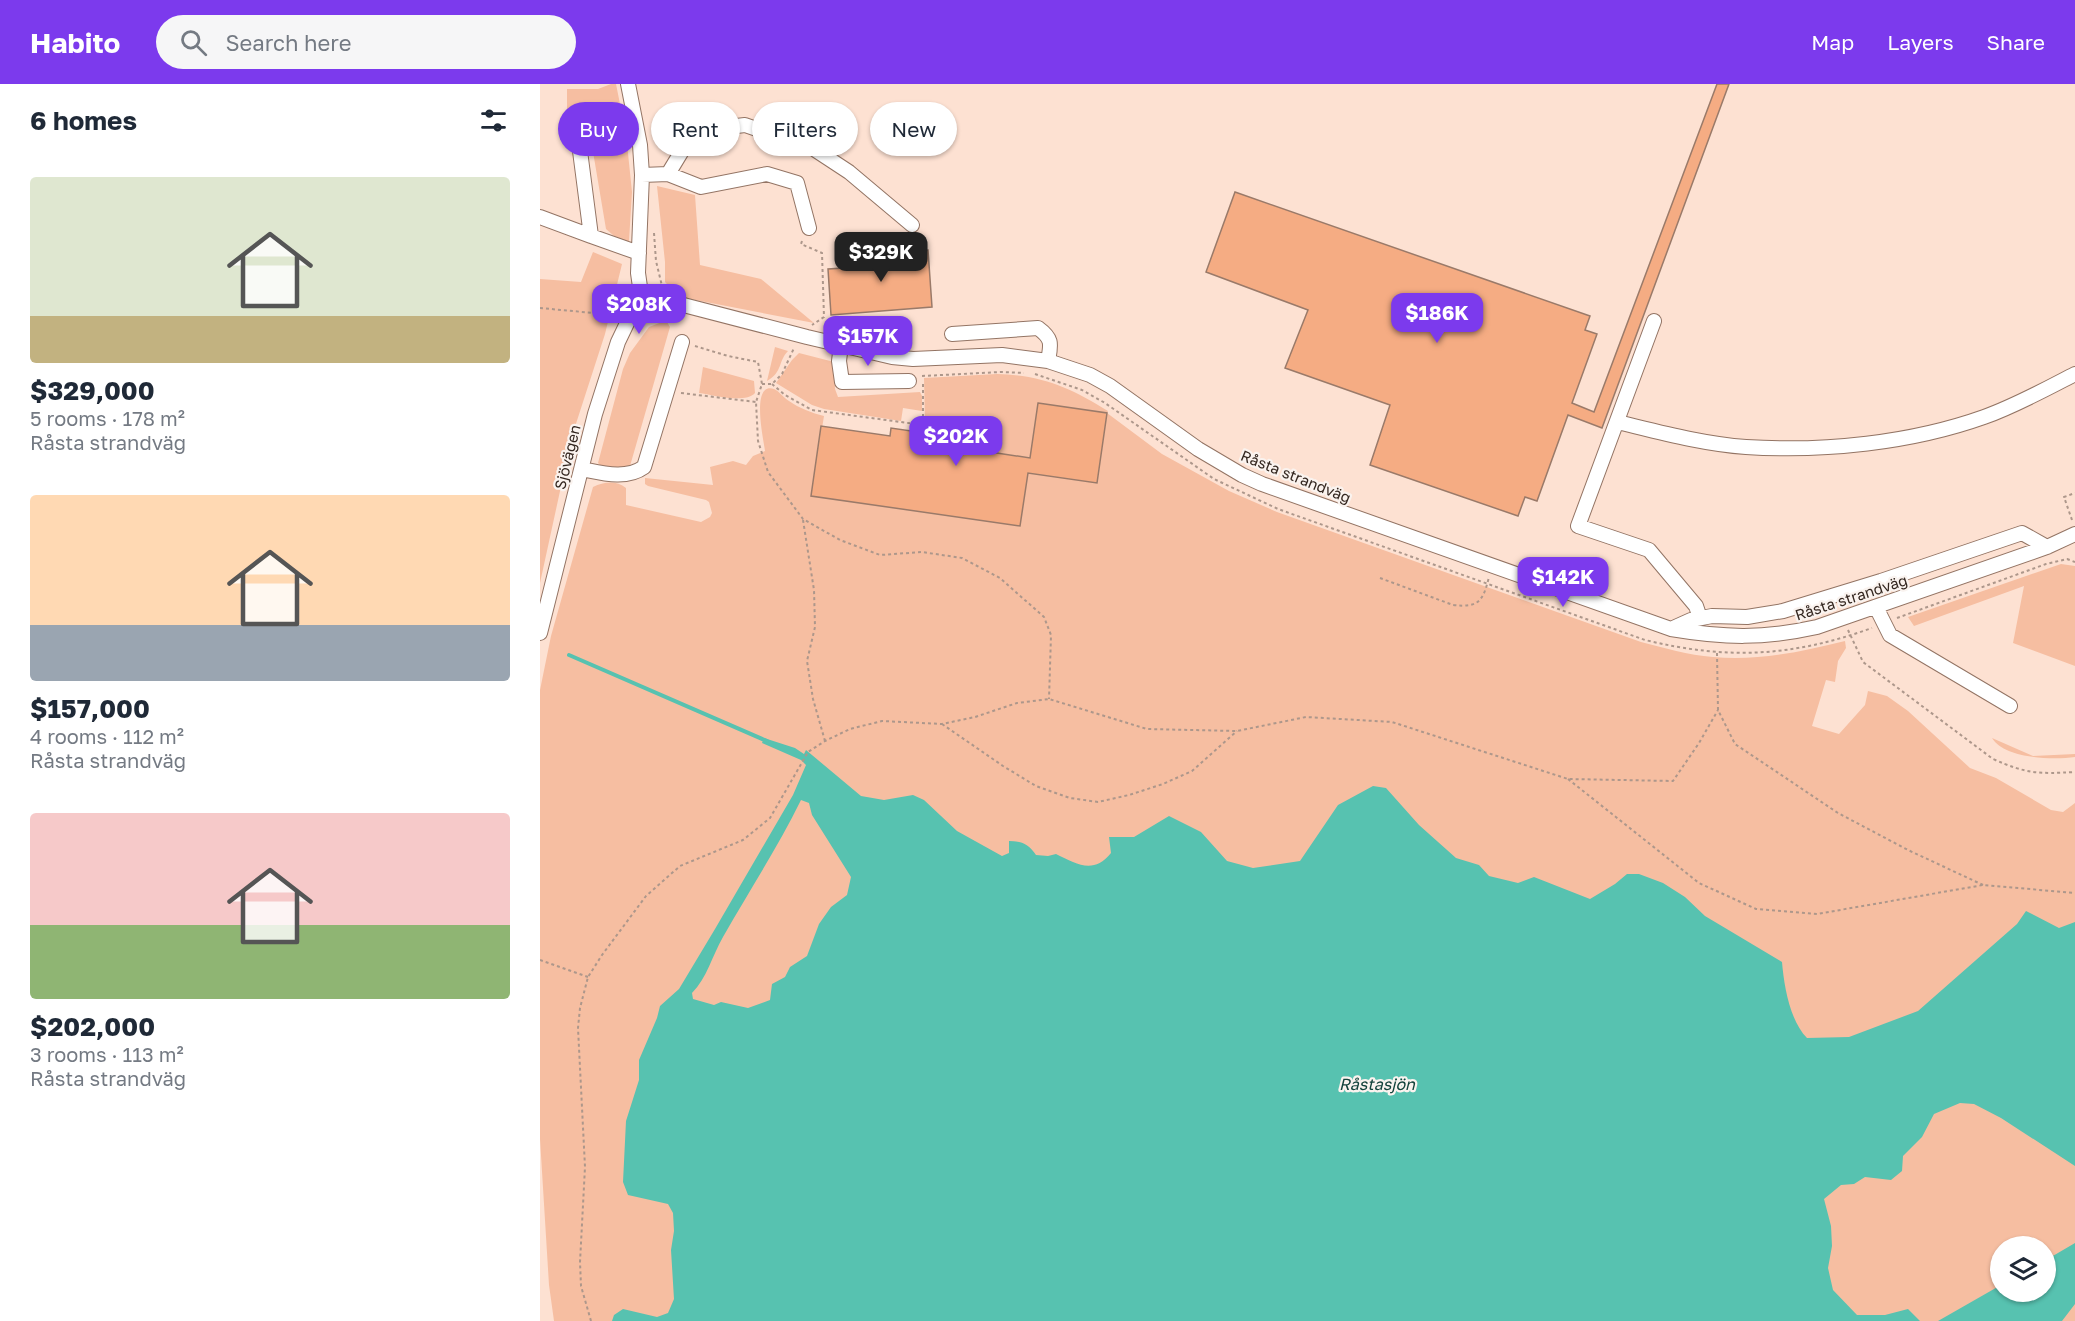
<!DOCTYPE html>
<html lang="en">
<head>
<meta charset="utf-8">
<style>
  body { margin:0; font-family:"Golos Text",sans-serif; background:#f6f6f7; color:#1f2937; height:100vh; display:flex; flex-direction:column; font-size:22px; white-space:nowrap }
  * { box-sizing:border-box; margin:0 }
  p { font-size:20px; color:#747a83 }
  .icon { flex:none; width:33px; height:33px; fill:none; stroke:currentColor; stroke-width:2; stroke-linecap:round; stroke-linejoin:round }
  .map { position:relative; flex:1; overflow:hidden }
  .details { display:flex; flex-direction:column; background:#fff; width:540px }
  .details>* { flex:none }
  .top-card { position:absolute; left:18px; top:18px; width:570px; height:54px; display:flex; gap:12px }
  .fabs { position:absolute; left:1450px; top:1152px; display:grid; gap:12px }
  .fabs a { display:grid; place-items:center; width:66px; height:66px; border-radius:50%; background:#fff; box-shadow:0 2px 4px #0004; font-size:30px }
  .price { position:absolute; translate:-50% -51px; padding:0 14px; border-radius:12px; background:#7c3aed; color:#fff; font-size:20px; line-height:39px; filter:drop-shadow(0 2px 3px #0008) }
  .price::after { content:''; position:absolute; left:50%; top:36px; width:18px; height:14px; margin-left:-9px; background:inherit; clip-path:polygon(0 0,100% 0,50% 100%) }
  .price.current { background:#222; color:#fff }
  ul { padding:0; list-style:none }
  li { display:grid; align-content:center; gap:12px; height:318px; padding:0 30px }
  li span { display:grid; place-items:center; height:186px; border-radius:6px; color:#555 }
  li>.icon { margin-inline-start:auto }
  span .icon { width:108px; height:108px; fill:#fffc; stroke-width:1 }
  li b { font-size:26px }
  h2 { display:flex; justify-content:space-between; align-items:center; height:72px; padding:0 30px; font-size:26px }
  .pill { padding:0 21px; border-radius:27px; background:#fff; box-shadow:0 2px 4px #0004; font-size:21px; line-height:54px }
  .pill.current { background:#7c3aed; color:#fff }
  header { display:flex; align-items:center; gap:36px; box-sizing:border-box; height:84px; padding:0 30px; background:#7c3aed; color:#fff }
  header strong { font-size:28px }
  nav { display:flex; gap:33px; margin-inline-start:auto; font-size:21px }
  .search { width:420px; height:54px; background:#f6f6f7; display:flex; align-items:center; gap:15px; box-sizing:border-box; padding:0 21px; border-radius:33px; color:#747a83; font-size:22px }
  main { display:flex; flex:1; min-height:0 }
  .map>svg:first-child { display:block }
  .green { fill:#f6bea1; fill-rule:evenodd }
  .water { fill:#57c2b0; fill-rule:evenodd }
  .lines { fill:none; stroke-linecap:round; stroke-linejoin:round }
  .stream { stroke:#57c2b0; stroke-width:4 }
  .building { fill:#f5ac83; stroke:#9a7a69; stroke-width:1.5 }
  .minor-casing { stroke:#937464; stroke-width:16 }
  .path { stroke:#ad978b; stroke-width:2; stroke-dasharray:3 3; stroke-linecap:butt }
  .minor { stroke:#fff; stroke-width:14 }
  .labels { text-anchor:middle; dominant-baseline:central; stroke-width:4.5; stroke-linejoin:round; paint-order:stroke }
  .street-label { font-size:15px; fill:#33261f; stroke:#faf3ef }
  .water-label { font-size:16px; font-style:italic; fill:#12423b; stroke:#faf3ef }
</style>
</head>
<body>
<header>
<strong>Habito</strong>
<div class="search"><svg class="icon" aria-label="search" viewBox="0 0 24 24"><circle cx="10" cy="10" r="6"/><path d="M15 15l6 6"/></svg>Search here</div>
<nav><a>Map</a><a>Layers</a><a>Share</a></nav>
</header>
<main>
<section class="details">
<h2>6 homes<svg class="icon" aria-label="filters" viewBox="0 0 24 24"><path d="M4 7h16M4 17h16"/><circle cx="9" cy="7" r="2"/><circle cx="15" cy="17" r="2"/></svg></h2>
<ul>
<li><span style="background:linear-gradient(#dfe7d0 75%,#c2b280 0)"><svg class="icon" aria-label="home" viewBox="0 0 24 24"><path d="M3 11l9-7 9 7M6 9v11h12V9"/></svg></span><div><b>$329,000</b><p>5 rooms · 178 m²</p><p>Råsta strandväg</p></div></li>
<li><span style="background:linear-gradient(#ffd9b3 70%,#9aa5b1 0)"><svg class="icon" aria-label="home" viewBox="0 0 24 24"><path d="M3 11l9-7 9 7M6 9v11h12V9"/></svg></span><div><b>$157,000</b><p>4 rooms · 112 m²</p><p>Råsta strandväg</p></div></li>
<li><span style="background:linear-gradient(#f6c9c9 60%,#8fb573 0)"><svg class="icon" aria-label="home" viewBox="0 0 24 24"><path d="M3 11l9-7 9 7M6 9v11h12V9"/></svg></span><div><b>$202,000</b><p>3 rooms · 113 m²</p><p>Råsta strandväg</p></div></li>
</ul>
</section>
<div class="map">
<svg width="1535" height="1237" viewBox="0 0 1535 1237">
  <rect width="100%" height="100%" fill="#fde1d2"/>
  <path class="green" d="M71,0h5l10,50 6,58 -3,49 -8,1 -15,-13 -20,-119 -19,2v-23h31z
    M117,102l38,9 5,70 61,14 53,44 -134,-26 -15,-15v-20z
    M53,168l29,12 -17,70 -33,102 -32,147v-304l41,3z
    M122,238h5l3,5 -40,139c-11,3 -24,6 -32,-3l25,-94 7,-16 19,-26z
    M235,263l13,4c-10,10 -5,21 -21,30z
    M259,269l35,9 1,27 3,8 82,-5 2,4v15l-19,-3 -2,13 -77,-12 -12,-4 -36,-22 16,-23z
    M163,283l51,14 1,12c-10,11 -42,2 -56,0z
    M457,290c45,1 74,14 111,37l-1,2 55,41 67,37 48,21 364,130c23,6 47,13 72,15 45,4 88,-5 132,-16l1,7 -8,13 -3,21 -9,-2 -14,46 27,8 26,-29 3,-14 19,5 21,15 62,57 26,10 55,32 12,2 12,-9v518h-1521l-5,-36 -9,-146v-449l11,-54 42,-149c11,-5 23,-7 33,1v17l75,17 9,-5 2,-4 -3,-11 -3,-2 -58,-14 -3,-2v-6l68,7 -3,-18 23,-6 13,4 7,-9 12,-5c-1,-9 -15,-70 9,-62 5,2 10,9 15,12 10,7 23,12 35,15l-13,80 209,30 8,-53 69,10 10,-70 -69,-10 -8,55 -72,-11 1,-9 -24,-4v-8l-10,-2 -1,-46zM1461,1162h45v46h-45z
    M1521,480l14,2v100l-62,-23 11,-57 -110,40 -6,-9z
    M1452,654l41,18 42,-2v3c-22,3 -70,2 -83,-19z"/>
  <path class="water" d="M224,654l31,10 9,6 2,-4 55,46 23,4 29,-5 11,5 33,31 45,25 7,-3v-12c13,0 20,3 27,14l12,1 8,-2c21,10 37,21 55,-1l-2,-16h25l35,-21 32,16 26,29 26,7 47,-7 38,-56 35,-19 13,2 33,37 37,33 23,7 10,11 29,7 16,-6 56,22 25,-15 12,-10h12l24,9 22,14 20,19 77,46c2,24 8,59 25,76l42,-1 69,-26 99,-87 9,-13 33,17 16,-6v244l-74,-48 -27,-14 -14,-1 -26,11 -12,23 -19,19 -1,15 -11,9 -26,-3 -11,7 -13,1 -17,14 7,27 1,20 -4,22 5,22 24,25h28l23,-6 12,12h-1308l2,-6 9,-6 34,8 11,-4 6,-14 -3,-49 3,-19 -1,-18 -5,-9 -40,-9 -5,-13 3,-61 13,-41v-20l18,-42 3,-12 19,-17 36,-60 78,-134 13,-30 -5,-5 -39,-17zM261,716l8,3 3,12 39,62 -4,18 -16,12 -12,17 -12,32 -17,11 -5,10 -13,7 -2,16 -22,8 -27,-6 -7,3 -21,-6 -1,-6c15,-15 20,-37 31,-56 26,-46 55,-90 78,-137z
    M1535,1159v61l-13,17h-124l63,-36v7h45v-32z"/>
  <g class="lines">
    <path class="stream" d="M29,571l198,86"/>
  </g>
  <path class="building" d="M1177,0h12l-127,344 -34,-13 -31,86 -12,-4 -7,19 -148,-51 20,-60 -105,-37 23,-58 -102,-38 29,-80 355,124 -5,14 12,4 -25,69 22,9z
    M388,166l4,57 -101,8 -3,-46 15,-1 -1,-11z
    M498,319l69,10 -10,70 -69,-10 -8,53 -209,-30 10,-70 69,10 1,-8 68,10 -1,9 72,11z"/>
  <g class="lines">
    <g class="minor-casing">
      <path id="minor" d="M88,0l12,61 2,30 -4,98 3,21
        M36,36l15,116 48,17
        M128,90l26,-43 51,-6 69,24 35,23 63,53
        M102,91l26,-1 33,13 66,-13 30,9 12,45
        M0,133l51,19
        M101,210l166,43 85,20 21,2 89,-4 46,6 42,14 20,11 88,63 44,26 20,9 409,145c54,9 92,10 146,-2l230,-80 28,-13
        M1114,237l-76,205 71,24 47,56 4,12
        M412,250l86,-6c15,11 13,16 10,33
        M301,261l-2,16 3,21 67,-1
        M1077,338c42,10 86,22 129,25 78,5 165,-4 238,-30 31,-11 62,-28 91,-43
        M42,385c20,4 44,11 62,-2l38,-125
        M1336,523l14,28 120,71
        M1131,545l20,-9 21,-4 35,1 36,-6 98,-30 141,-48 25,14
        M0,549l55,-219 23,-72 23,-48"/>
    </g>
    <path class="path" d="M114,149l2,28 6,25
      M262,157l-1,3 21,9 2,64 -12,8
      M0,224l75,7
      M119,228l1,8
      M105,234l15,-5
      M155,262l33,10 30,6 4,22 -6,18 2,39 10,31 35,47 37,21 40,15 42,-3 40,6 38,20 44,39 7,18 -2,64
      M495,290l47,16 23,13 109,76 64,30 367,131c83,20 146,17 227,-12
      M382,292l79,-4 23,1
      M222,300h10l10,-10 12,-26
      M232,300l13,11 27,15 111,15v-43
      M141,309l75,9
      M263,436l11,70 1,37 -8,34 6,38 12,42
      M1532,436l-8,-23 11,-4
      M840,494l73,27c26,3 30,-4 36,-28
      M1357,534l149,-54 21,-5 8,3
      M1308,546l15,32 130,97c34,15 45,15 82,13
      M1177,569l1,57 17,34 103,69 70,37 75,35
      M402,640l61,42 33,20 34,12 28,4 31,-7 34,-11 29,-13 45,-40
      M1028,695l131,104 57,26 61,5 166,-29 92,8
      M0,876l48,17
      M51,1237l-10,-35 -1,-24 5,-95 -7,-139 2,-20 8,-31 14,-22 44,-59 34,-30 63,-26 27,-22 38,-66 17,-11 25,-12 32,-8 60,3 33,-7 42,-14 32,-4 98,30 90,2 69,-14 86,5 176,57 105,2 26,-38 19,-33"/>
    <use href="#minor" class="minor"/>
  </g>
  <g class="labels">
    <g class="street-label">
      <text transform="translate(27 373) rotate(-76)">Sjövägen</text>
      <text transform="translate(756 392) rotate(22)">Råsta strandväg</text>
      <text transform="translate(1311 513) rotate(-18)">Råsta strandväg</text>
    </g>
    <g class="water-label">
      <text x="837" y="1000">Råstasjön</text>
    </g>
  </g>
</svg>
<div class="fabs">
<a><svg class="icon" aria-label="layers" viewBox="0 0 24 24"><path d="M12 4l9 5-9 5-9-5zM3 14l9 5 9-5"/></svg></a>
</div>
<b class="price current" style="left:341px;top:199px">$329K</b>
<b class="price" style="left:99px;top:251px">$208K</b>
<b class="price" style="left:897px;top:260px">$186K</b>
<b class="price" style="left:328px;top:283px">$157K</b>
<b class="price" style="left:416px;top:383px">$202K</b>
<b class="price" style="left:1023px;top:524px">$142K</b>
<div class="top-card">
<a class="pill current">Buy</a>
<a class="pill">Rent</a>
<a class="pill">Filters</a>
<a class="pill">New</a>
</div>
</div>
</main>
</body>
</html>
